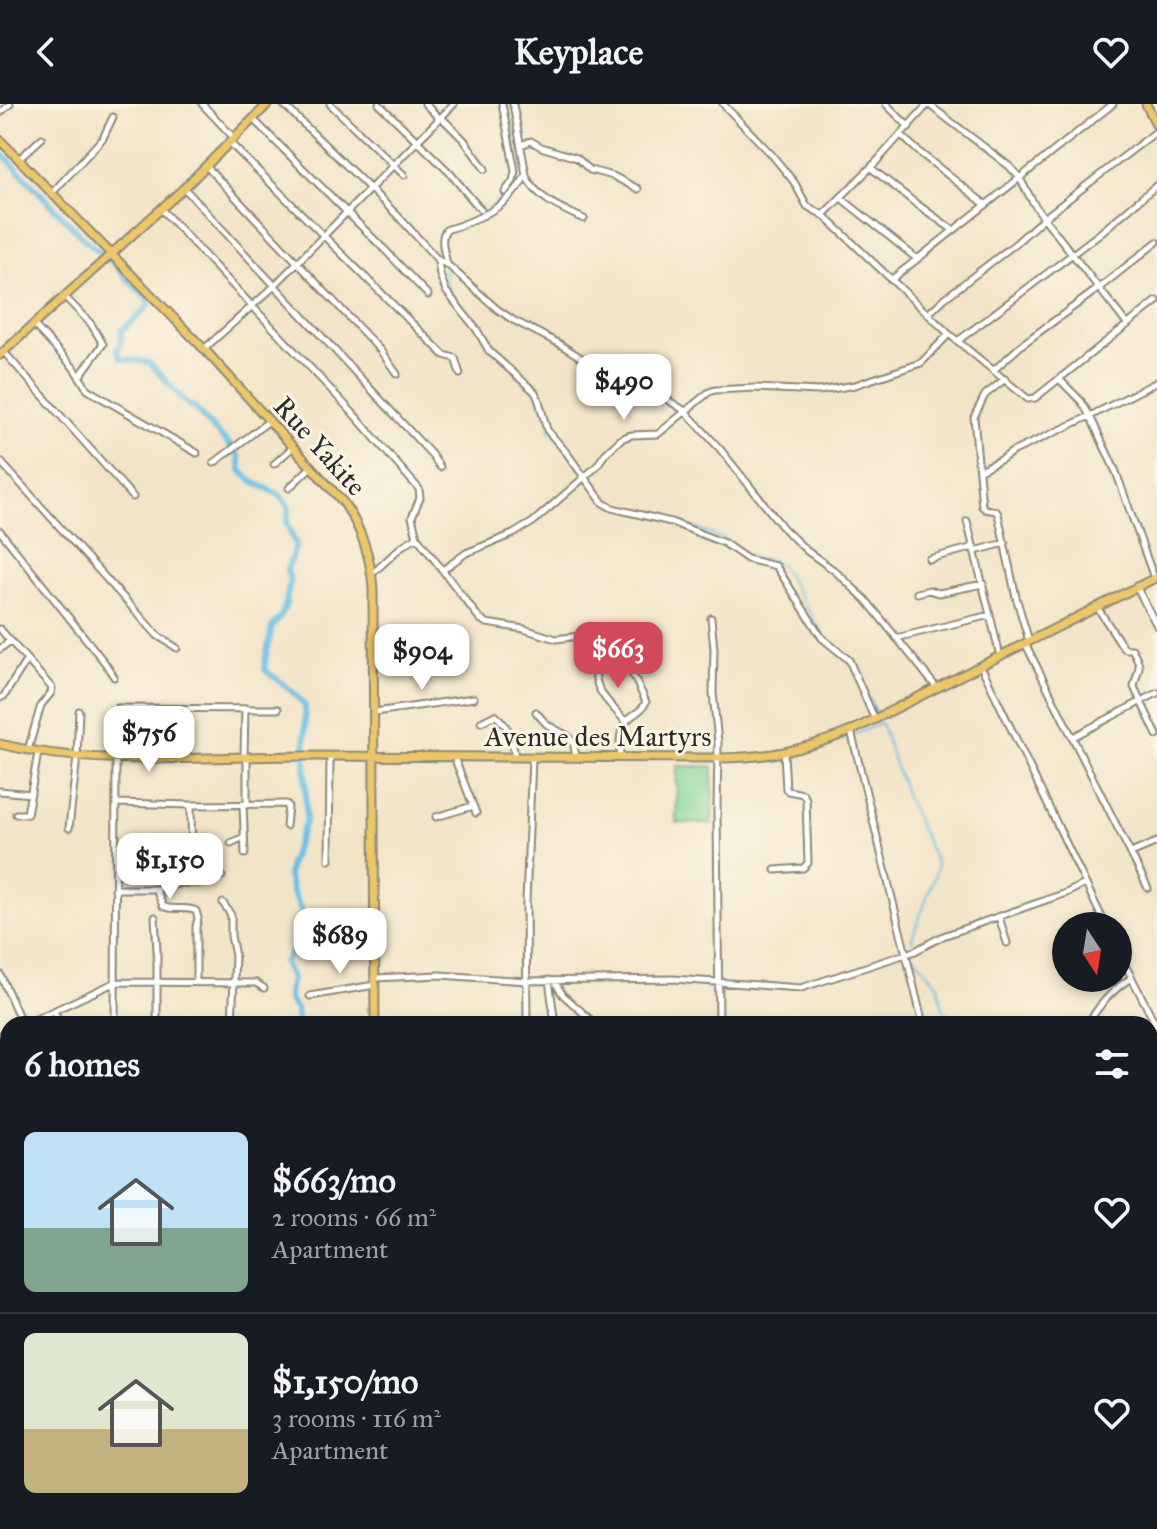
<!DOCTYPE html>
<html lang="en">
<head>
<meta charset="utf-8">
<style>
  body { margin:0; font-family:"IM FELL Great Primer",serif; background:#20242c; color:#f1f3f6; height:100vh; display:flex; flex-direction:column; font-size:30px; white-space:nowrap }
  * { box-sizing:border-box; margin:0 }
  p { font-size:26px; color:#9ea1a6 }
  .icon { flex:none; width:44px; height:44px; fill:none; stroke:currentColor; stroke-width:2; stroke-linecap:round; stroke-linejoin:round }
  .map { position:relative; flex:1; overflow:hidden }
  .details { position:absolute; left:0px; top:912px; width:1158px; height:514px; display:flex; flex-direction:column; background:#171b24; border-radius:24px 24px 0 0; box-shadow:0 4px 12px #0003 }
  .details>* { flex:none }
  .needle { width:52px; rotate:168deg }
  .tools { position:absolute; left:1052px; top:808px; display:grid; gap:16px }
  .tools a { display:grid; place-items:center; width:80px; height:80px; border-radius:50%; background:#171b24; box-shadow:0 4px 12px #0003; font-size:40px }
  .price { position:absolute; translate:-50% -68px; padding:0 18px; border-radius:16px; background:#fff; color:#222; font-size:26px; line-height:52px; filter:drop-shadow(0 2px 4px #0008) }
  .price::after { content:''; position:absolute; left:50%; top:48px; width:24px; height:18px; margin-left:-12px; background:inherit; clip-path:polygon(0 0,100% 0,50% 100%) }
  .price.on { background:#d1495b; color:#fff }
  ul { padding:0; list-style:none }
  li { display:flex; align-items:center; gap:24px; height:200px; padding:0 24px }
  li+li { border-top:2px solid #363941 }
  li span { display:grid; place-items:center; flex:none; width:224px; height:160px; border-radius:12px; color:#555 }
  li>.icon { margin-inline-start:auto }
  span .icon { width:96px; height:96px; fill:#fffc; stroke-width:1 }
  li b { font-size:34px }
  h2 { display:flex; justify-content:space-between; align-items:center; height:96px; padding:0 24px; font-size:34px }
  header { display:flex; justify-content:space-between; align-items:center; height:104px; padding:0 24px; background:#171b24; font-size:36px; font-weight:700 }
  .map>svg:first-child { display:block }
  .green { fill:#7ad398; stroke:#527f62; stroke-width:2 }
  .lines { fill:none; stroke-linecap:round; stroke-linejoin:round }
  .stream { stroke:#66bee3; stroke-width:2 }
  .river { stroke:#66bee3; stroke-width:6 }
  .minor-casing { stroke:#8e8879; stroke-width:9 }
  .major-casing { stroke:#8e8879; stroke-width:11 }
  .minor { stroke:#fff; stroke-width:5 }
  .major { stroke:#ecc669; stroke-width:7 }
  .labels { text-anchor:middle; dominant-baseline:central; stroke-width:6; stroke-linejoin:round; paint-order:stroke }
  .street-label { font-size:28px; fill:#2b2b2b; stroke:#fcf5e5 }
</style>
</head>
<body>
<header><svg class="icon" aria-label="back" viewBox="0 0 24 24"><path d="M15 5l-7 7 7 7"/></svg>Keyplace<svg class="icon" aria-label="heart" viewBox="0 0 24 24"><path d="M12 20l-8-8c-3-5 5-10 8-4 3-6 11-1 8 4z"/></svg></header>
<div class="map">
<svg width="1157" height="1425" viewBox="0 0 1157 1425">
  <rect width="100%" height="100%" fill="#fcf5e5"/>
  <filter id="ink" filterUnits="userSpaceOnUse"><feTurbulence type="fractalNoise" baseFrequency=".0125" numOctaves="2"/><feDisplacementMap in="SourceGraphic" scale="16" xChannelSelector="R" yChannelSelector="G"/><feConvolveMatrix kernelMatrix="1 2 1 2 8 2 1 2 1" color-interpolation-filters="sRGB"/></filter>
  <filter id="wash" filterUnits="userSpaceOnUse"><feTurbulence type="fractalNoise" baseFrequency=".006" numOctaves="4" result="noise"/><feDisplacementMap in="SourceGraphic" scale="32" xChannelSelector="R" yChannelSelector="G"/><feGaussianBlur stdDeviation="1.8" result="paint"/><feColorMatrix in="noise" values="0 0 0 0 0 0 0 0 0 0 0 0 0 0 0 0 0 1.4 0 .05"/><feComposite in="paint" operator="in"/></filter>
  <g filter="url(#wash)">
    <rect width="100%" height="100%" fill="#f2e4c7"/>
    <path class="green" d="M677,662h36l-1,58 -36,-1z"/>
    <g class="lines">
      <path class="stream" d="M486,107c10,-8 22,-15 29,-26 10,-16 -5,-61 -8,-81
        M444,126l-4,4 -1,4 4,27 6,26 28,35 14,21 46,43 7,19
        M548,323l38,46 19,28
        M636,407l33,8
        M683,420l41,15 20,15 12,5h11l13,5 45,74
        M834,540l16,14
        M856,567l20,42
        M855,630l26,-11 26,76 30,66 -1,8 -24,65v11
        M823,642l26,-9
        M913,851l25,30 5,24 11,15
        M1109,1425l3,-7"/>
      <path class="river" d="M0,47l84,88 27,22 39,42 -8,10 -20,17 -1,13 -4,6 4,9 29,5 38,42 6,2 13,16 28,27 4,7 2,13 3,4 10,8 26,13 9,13 -2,16 9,21 -9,25 3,11 -5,26 -4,9 -9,11 -7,34v9l27,21 13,15 1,114 -16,43 -2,13 4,15 12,26v5l-10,26 -10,15 8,16c-5,13 -7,20 4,30l1,15
        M0,1334l8,-2
        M98,1418l5,7
        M112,1425l8,-7"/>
    </g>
  </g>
  <g filter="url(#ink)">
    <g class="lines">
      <g class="minor-casing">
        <path id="minor" d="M202,0l32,34
          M283,0l114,111 41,45 10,5 49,44 16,11 45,23 44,28 40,12 43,28 35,38 64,80 23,22 28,20 31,29 71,88
          M330,0l74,71
          M379,0l70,68 32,38
          M425,0l14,14
          M502,0l13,67 -2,10 -8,11
          M723,0l49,51 22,27 13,24 16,9 15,14 111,105 79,65 7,-1 122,-97
          M886,0l23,23
          M928,0l81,62 10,11 15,27 10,14 83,106
          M0,9l10,-9
          M441,13l23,23 21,29
          M253,15l133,132 42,44
          M901,31l18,17 67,53
          M230,39l214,212 11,3 5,16
          M521,41l10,-4 10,6 36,11 13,12 23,6 25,13
          M19,55l23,-21
          M206,62l174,184 17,24
          M871,64l43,34 39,28
          M526,72c11,23 36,33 58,43
          M184,84l247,266 9,13
          M52,89l51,-55 10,-21
          M841,94l75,60
          M161,105l190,202 68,78 1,9 -8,19 5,20 63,82 7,4 37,6 32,10 47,-6c17,11 34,50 43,69 -3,7 -7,9 -14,14 -14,11 -12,25 -12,42
          M823,111l54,-54 51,-57
          M438,157l2,14 6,16 31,39 12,21 46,41 4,9 8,29 19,22 37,51 9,5 59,14 53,21 23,16 29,7 46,72 27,22 26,60
          M447,160c-2,-10 -8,-25 -1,-34 32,-10 63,-23 80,-55l-13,-71
          M891,176l222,-176
          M65,193l26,27 12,20 -24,33
          M928,210l17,-16 70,-54 29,-26 113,-87
          M34,221l39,42 15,23 109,63
          M959,236l140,-106 58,-49
          M204,245l65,-58 185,-187
          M4,248l129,145
          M995,265l29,-26 75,-55 58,-46
          M1005,275l-20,16 -11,22 8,89 3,3 11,2 2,3 18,83 13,44
          M1059,275l22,22 9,15 26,56 38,106
          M0,357l158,175 19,12
          M214,359l55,-42
          M274,360l19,-17
          M980,366l22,-11 10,-7 78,-36 67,-34
          M289,384l22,-21
          M967,417l33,135
          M0,427l105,132 9,14
          M975,447l30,-8
          M929,455l45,-12
          M443,466l23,-17 47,-19 20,-12 63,-55 9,-13 16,-15 10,-4 27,-1 51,-42 6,-2 40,-2 64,3 36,-6 66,-22 28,-29
          M372,470l30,-28 15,-9
          M1136,482l21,40
          M917,489l12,-3 10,3 44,-9
          M1097,503l26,40 3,2h6c12,21 6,17 2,38l23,48
          M711,514l3,31 -1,44 5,49 -1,71 2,211
          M0,525l52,59 -1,5 -10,12 -13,45
          M896,534l94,-23
          M1025,539l123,245
          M0,545l10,-8
          M597,558c-7,27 12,40 28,59
          M981,562l125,260
          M0,594l4,-2 22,-35
          M375,608l99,-14
          M536,608c4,5 9,12 15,15 19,11 21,5 25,30
          M481,618l14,-7c15,12 17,23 20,42
          M851,627l72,293
          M1073,633l84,-44
          M244,653l1,-49
          M454,653l22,56
          M247,654v47
          M0,687l31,3
          M116,699l75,2 95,-1 2,2 -2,20
          M191,701l1,78
          M243,701l2,49
          M16,710h11l11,-61
          M436,713l37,-11
          M69,724l8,-71 2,-46
          M231,739l13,-6
          M1131,749l26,-11
          M329,756l1,-103
          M775,766l28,-2 5,-5 -2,-64 -3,-5 -15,-3 -2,-2 -2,-36
          M115,785h41l25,-6h18l8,-7h15
          M156,785l7,17c11,6 22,-1 33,5l2,7 -2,9v56
          M223,799l8,12v21l4,20 -3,68
          M155,813l2,34v73
          M999,813l8,26
          M1118,847l39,76
          M0,870l22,50
          M375,874l65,-3 86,6 147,-2 128,9 114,-37 28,-15 123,-43 19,-9
          M549,876l6,44
          M554,877l9,14 27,24
          M310,892l65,-11
          M54,907l7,13
          M25,920l91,-42 140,1 8,5
          M115,920l1,-266 2,-50 160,1
          M527,920l-1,-122 6,-144
          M1088,920c10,-18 26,-35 43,-46
          M0,931l8,-3
          M2,1032l6,7
          M0,1286l8,-4
          M0,1318l8,-4
          M0,1414l8,-13
          M477,1418l2,7
          M529,1418v7
          M722,1418v7
          M925,1418v7
          M1068,1418l7,7
          M599,1421l85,2
          M562,1425v-7
          M817,1425v-7
          M1023,1425v-7"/>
      </g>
      <g class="major-casing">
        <path id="major" d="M1146,0l11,22
          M0,36l204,209 139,153c19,27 28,54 30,87l2,435
          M0,251l184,-167 84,-84
          M0,640c99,24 202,12 303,12 138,1 276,1 414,2 52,0 86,-8 134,-27l306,-154
          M0,1356l8,11
          M48,1418l6,7
          M208,1425l4,-7"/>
      </g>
      <use href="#minor" class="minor"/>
      <use href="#major" class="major"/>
    </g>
  </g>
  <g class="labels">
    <g class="street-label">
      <text transform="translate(320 342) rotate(48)">Rue Yakite</text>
      <text x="598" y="632">Avenue des Martyrs</text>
    </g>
  </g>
</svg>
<div class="tools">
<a><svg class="needle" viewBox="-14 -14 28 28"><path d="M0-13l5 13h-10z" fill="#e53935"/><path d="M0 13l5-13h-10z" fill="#9ea1a6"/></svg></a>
</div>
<b class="price" style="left:624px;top:318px">$490</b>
<b class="price on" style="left:618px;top:586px">$663</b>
<b class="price" style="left:422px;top:588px">$904</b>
<b class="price" style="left:149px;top:670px">$756</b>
<b class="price" style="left:170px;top:797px">$1,150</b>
<b class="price" style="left:340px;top:872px">$689</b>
<section class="details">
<h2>6 homes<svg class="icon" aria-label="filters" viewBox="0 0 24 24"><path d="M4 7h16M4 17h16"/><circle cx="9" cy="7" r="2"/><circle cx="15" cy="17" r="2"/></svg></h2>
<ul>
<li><span style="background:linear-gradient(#bfe0f5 60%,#7fa58c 0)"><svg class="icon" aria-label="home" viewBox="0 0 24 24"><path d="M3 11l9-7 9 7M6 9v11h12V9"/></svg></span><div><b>$663/mo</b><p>2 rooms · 66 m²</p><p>Apartment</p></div><svg class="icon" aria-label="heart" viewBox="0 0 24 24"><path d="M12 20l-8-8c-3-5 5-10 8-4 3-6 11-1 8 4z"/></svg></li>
<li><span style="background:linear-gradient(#dfe7d0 60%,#c2b280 0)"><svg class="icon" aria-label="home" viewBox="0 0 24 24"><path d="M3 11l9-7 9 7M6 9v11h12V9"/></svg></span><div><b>$1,150/mo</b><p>3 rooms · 116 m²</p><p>Apartment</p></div><svg class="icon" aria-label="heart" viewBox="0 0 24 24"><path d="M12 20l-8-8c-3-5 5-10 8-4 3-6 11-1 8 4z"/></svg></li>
</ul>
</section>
</div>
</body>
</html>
